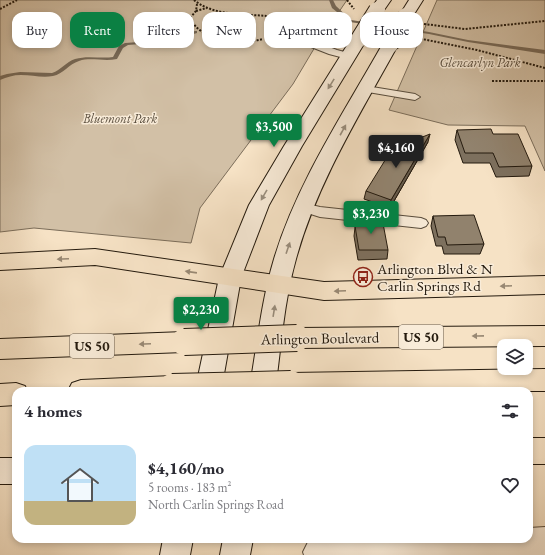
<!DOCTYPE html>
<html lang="en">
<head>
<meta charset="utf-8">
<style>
  body { margin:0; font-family:"EB Garamond",serif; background:#f2f2f3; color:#2b2b33; height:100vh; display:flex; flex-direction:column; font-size:15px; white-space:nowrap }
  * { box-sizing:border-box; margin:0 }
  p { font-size:13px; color:#7c7c81 }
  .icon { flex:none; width:22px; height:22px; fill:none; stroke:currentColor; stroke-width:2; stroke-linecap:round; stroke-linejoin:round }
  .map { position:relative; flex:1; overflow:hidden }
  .details { position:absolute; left:12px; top:387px; width:521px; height:156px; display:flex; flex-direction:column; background:#fff; border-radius:12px; box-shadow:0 2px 6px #0003 }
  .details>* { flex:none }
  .hud { position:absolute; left:12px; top:12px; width:521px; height:36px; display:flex; gap:8px }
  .controls { position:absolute; left:497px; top:339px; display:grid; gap:8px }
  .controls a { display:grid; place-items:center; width:36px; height:36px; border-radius:8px; background:#fff; box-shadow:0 2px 6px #0003; font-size:20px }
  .price { position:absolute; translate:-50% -34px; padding:0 9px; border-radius:4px; background:#0b8043; color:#fff; font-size:13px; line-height:26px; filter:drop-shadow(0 1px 2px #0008) }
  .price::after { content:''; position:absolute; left:50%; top:24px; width:12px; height:9px; margin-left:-6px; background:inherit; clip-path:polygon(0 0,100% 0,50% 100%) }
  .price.current { background:#222; color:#fff }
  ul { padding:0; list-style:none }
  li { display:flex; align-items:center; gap:12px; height:100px; padding:0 12px }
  li span { display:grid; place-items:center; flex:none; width:112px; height:80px; border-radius:12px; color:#555 }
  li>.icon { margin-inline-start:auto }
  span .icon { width:48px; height:48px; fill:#fffc; stroke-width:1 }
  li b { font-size:17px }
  h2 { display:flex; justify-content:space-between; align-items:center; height:48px; padding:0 12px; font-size:17px }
  .tag { padding:0 14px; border-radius:12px; background:#fff; box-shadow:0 2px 6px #0003; font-size:14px; line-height:36px }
  .tag.current { background:#0b8043; color:#fff }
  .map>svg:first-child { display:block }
  .green { fill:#d2c0a6; stroke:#7b6d5a }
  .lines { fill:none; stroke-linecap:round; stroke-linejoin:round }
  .stream { fill:#776957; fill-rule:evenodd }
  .service-casing { stroke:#584c3c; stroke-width:2 }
  .minor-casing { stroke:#584c3c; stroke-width:2 }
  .secondary-casing { stroke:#241a0e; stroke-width:2 }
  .trunk-casing { stroke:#241a0e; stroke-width:2 }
  .path { stroke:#241a0e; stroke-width:2; stroke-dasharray:2 1.5; stroke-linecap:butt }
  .service { fill:#f9ecd9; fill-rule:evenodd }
  .minor { fill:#f9ecd9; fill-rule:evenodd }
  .secondary { fill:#f9ecd9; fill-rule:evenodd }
  .trunk { fill:#f6e2c5; fill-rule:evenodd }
  .secondary-bridge-casing { stroke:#241a0e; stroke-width:18; stroke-linecap:butt }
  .trunk-bridge-casing { stroke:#241a0e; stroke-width:28; stroke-linecap:butt }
  .secondary-bridge { stroke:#f9ecd9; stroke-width:16 }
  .trunk-bridge { stroke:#f6e2c5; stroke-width:26 }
  .wall { fill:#7d705e; stroke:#241a0e }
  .shaded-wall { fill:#665b4c; stroke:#241a0e }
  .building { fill:#91826d; stroke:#241a0e }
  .oneway { fill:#998e7e }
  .oneway2 { fill:#988873 }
  .labels { text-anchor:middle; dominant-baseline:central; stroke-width:3; stroke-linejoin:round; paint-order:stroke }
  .far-park-label { font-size:13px; font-style:italic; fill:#584c3c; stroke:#f9ecd9 }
  .shield { fill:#f9ecd9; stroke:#64594b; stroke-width:1 }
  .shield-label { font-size:14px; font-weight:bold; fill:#241a0e }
  .poi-label { font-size:15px; fill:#241a0e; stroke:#f9ecd9; text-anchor:start }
  .street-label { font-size:15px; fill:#241a0e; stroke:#f9ecd9 }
</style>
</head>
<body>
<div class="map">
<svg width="545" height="555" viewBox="0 0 545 555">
  <rect width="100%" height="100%" fill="#f6e2c5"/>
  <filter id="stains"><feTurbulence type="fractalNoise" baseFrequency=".005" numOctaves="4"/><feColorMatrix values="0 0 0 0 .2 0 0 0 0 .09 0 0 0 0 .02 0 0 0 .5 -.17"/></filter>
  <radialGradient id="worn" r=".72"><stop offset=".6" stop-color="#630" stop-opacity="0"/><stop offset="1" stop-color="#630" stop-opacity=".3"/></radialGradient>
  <path class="green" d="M0,0h347l-32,47 -22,37 -93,124 -9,35 -157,-15 -34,4z
    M437,0h108v171l-20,-45 -77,-1 -59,-15z"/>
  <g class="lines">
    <path class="stream" d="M329,0h4l3,6 15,14 78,12 39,8 77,10v4l-77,-12 -39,-8 -79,-12 -5,-3 -19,-1 -2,-1v-1h18l-10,-8z
      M195,31h2v2l-31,9 -38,3 -5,3 -6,11c-13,3 -26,-2 -38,2 -10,3 -16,13 -26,15 -11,2 -21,-1 -32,-1 -8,0 -14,2 -21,5v-4l7,-2 13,-2 32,1c9,-3 14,-11 23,-14 13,-4 26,0 38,-2l6,-11 6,-3 41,-3z"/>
    <g class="service-casing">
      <path id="service" d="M276,27l61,23 15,4 1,2 -5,3 -19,-5 -56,-22 -2,-2 2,-2z
        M366,86l49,8 5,3 -5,3 -53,-9 -1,-2 1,-2z
        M303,203l17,4 101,11 5,2 2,3 -2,3 -5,2 -101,-11 -22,-7 -1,-3 1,-3z"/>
    </g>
    <g class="minor-casing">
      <path id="minor" d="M545,527v28h-241l-1,-3 5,-10 6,-3h215v-11z"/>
    </g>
    <g class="secondary-casing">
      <path id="secondary" d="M377,0h14l-9,13 -5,1 -5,-1 -2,-3z
        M409,0h14l-12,19 -5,1 -5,-1 -2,-3z
        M359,34l5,2 3,3 -65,107 -33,59 -28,73 -20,113h-26l24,-113 30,-73 35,-59 67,-107 3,-3z
        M390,40l6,2 2,3c-38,69 -81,138 -102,214 -12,42 -15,88 -21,132h-26c8,-44 12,-89 25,-132 23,-76 69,-145 108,-214l2,-3z
        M0,458h16v26h-16z
        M163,539h30l-3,16h-30z
        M223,539h30l-3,16h-30z"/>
    </g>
    <g class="trunk-casing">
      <path id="trunk" d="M95,249l229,33 221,-6v18l-221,6 -229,-35 -95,5v-16z
        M545,326v20l-248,2 -8,-3 -4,-7 4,-7 8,-3z
        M184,332l8,3 4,7 -4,7 -8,3 -184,7v-20z
        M545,369v22h-263l-3,-7 3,-8 9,-3z
        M172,376l9,3 4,8 -2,4h-115l4,-8 9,-3z
        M16,383l9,3 2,5h-11v14l-16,1v-22z
        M529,438h16v26h-16z"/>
    </g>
    <path class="path" d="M194,0c19,16 51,14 74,16
      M347,0l7,9
      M197,4l-1,7 -6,7c11,24 50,27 73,21
      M0,9l17,-9
      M196,11l11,-3
      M299,20l45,6
      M424,24l41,5 80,-8
      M417,38l60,12 68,18
      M492,81h53"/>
    <use href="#service" class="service"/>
    <use href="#minor" class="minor"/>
    <use href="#secondary" class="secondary"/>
    <use href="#trunk" class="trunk"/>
    <g class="secondary-bridge-casing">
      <path id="secondary-bridge" d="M359,39l18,-29
        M390,45l16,-29"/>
    </g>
    <g class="trunk-bridge-casing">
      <path id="trunk-bridge" d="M184,342l113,-4
        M172,387l119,-3"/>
    </g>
    <use href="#secondary-bridge" class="secondary-bridge"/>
    <use href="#trunk-bridge" class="trunk-bridge"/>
  </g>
  <path class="wall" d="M457,130l75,36 -3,10 -33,1 -6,-14h-27l-8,-23z
    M428,142l-38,66 -26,-9 2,-8z
    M433,216l51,28 -4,10h-36l-2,-8h-6l-5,-20z
    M356,219l32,31 -1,9 -29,1 -4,-24z"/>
  <path class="shaded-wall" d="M430,134l-2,8 -38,66 1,-8z"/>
  <path class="building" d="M491,129l2,5h25l14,32 -33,1 -6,-14h-28l-8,-23z
    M430,134l-39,66 -25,-9 26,-42z
    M474,215l10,29 -37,1 -2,-8h-7l-5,-21z
    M382,218l6,32h-29l-4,-24h2l-1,-7z"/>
  <defs><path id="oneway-solid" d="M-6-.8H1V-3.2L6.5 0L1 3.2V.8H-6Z"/></defs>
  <g class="oneway">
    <use href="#oneway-solid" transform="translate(331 84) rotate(122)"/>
    <use href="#oneway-solid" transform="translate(343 130) rotate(-61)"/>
    <use href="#oneway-solid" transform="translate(264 195) rotate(120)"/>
    <use href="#oneway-solid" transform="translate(288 248) rotate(-71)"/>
    <use href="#oneway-solid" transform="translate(274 311) rotate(-81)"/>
  </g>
  <g class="oneway2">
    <use href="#oneway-solid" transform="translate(63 259) rotate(177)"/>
    <use href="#oneway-solid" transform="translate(191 272) rotate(-172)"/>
    <use href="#oneway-solid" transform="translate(506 286) rotate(178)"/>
    <use href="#oneway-solid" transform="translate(340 291) rotate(178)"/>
    <use href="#oneway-solid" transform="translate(478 336) rotate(179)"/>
    <use href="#oneway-solid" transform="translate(145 344) rotate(178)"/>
  </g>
  <defs>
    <g id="bus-ring" transform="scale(1)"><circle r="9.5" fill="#f9ecd9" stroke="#8f2418" stroke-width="1.5"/><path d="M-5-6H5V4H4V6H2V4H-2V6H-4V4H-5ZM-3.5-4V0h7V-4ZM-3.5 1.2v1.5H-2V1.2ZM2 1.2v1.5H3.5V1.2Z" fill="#8f2418"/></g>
  </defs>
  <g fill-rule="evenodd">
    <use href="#bus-ring" x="363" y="277"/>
  </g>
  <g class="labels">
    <g class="far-park-label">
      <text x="480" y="62">Glencarlyn Park</text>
      <text x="120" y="118">Bluemont Park</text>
    </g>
    <g class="shield">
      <rect x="399" y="325" width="44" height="24" rx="3"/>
      <rect x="70" y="334" width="44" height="24" rx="3"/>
    </g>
    <g class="shield-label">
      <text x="421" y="337">US 50</text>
      <text x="92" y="346">US 50</text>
    </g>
    <g class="poi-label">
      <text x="377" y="268">Arlington Blvd &amp; N<tspan x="377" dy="17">Carlin Springs Rd</tspan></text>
    </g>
    <g class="street-label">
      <text transform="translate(320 338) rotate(-1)">Arlington Boulevard</text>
    </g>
  </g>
  <rect width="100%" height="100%" filter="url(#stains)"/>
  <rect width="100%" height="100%" fill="url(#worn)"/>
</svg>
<div class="controls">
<a><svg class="icon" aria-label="layers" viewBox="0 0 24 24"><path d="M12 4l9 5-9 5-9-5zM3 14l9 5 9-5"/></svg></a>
</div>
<b class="price" style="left:274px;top:148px">$3,500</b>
<b class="price current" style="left:396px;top:169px">$4,160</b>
<b class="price" style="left:371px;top:235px">$3,230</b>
<b class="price" style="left:201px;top:331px">$2,230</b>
<div class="hud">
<a class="tag">Buy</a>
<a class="tag current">Rent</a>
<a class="tag">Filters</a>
<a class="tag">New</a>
<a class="tag">Apartment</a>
<a class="tag">House</a>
</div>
<section class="details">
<h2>4 homes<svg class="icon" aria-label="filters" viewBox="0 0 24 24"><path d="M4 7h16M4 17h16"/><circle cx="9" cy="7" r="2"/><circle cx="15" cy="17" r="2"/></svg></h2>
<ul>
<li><span style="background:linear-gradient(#bfe0f5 70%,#c2b280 0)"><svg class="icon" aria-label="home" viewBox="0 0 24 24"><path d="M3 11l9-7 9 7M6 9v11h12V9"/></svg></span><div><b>$4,160/mo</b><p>5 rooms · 183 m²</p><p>North Carlin Springs Road</p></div><svg class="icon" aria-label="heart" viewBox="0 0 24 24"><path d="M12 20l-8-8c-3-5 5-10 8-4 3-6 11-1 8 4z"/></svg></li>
</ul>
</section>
</div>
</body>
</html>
